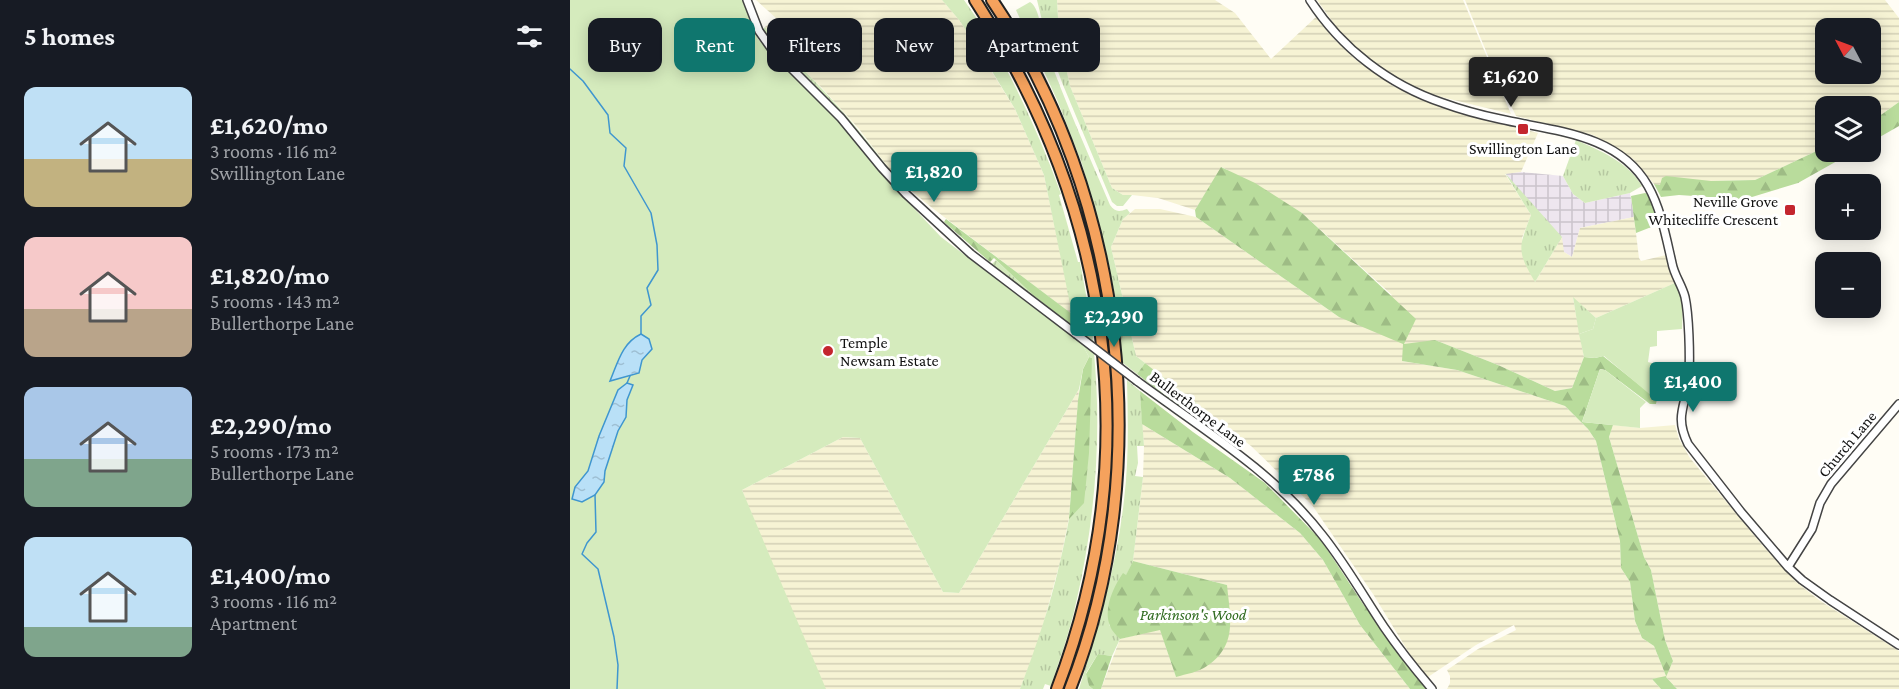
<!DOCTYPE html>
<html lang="en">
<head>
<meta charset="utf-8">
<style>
  body { margin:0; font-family:"Crimson Pro",serif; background:#242831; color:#f1f3f6; height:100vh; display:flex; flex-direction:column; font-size:22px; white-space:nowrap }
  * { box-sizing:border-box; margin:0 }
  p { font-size:20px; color:#9ea1a6 }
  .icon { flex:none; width:33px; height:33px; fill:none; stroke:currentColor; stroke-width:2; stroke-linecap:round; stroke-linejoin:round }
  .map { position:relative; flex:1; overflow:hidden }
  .sheet { display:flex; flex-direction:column; background:#171b24; width:570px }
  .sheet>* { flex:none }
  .banner { position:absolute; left:18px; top:18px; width:570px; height:54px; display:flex; gap:12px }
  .needle { width:39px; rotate:311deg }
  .tools { position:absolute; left:1245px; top:18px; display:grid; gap:12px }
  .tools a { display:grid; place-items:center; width:66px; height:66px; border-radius:12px; background:#171b24; box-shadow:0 3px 15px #0003; font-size:30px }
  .price { position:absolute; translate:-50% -51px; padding:0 14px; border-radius:6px; background:#0f766e; color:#fff; font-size:20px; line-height:39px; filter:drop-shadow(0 2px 3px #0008) }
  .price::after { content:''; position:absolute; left:50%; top:36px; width:18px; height:14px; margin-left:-9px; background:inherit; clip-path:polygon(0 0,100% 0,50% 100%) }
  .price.selected { background:#222; color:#fff }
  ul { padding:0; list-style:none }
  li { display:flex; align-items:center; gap:18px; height:150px; padding:0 24px }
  li span { display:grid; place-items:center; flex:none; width:168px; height:120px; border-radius:12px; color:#555 }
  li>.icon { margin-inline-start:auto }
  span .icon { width:72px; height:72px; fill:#fffc; stroke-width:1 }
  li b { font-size:26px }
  h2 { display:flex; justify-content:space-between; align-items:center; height:72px; padding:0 24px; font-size:26px }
  .pill { padding:0 21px; border-radius:12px; background:#171b24; box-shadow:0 3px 15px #0003; font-size:21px; line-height:54px }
  .pill.selected { background:#0f766e; color:#fff }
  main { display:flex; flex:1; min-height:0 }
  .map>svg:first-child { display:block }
  .industrial { fill:url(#industrial-grid) }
  .farmland { fill:url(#farmland-rules); fill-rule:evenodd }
  .grass { fill:url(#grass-tufts) }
  .forest { fill:url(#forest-firs) }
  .park { fill:#d5ebbd }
  .water { fill:url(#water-ripples); stroke:#3f96cf; stroke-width:1.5 }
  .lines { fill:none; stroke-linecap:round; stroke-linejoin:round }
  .stream { stroke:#3f96cf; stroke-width:1.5 }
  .tertiary-casing { stroke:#444; stroke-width:10 }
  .motorway-casing { stroke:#222; stroke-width:14 }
  .tertiary { stroke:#fff; stroke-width:7 }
  .motorway { stroke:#f5a25d; stroke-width:10 }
  .tertiary-bridge-casing { stroke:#444; stroke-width:10; stroke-linecap:butt }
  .tertiary-bridge { stroke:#fff; stroke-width:7 }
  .poi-dot { fill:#c4262e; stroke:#fff; stroke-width:2 }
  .labels { text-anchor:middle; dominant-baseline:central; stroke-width:6; stroke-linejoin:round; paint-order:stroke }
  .poi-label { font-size:16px; fill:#111; stroke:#fff }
  .street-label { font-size:16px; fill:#111; stroke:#fff }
  .park-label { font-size:16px; font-style:italic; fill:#2f6b1f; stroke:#fff }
</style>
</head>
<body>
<main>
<section class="sheet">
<h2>5 homes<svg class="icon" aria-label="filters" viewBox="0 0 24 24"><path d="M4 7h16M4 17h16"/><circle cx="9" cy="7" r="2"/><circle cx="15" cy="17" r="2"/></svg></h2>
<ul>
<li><span style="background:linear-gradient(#bfe0f5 60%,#c2b280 0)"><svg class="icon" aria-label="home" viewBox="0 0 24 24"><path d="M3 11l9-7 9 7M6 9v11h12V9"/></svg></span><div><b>£1,620/mo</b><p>3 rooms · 116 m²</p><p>Swillington Lane</p></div></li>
<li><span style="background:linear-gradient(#f6c9c9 60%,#b9a48a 0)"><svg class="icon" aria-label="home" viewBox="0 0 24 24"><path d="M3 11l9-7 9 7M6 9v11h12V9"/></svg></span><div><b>£1,820/mo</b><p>5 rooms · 143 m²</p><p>Bullerthorpe Lane</p></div></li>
<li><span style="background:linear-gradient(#a9c7e8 60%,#7fa58c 0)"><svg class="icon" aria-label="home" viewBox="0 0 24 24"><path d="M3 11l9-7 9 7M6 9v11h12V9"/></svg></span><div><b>£2,290/mo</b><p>5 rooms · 173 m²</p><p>Bullerthorpe Lane</p></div></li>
<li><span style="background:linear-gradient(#bfe0f5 75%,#7fa58c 0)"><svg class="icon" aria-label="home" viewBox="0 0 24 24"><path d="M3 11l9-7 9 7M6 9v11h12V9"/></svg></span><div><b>£1,400/mo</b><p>3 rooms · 116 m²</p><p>Apartment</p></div></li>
</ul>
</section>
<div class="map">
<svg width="1329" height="689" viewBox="0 0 1329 689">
  <defs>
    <pattern id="industrial-grid" width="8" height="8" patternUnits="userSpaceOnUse" patternTransform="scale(1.5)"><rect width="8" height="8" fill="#eee6ef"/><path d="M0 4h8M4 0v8" fill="none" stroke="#cbc4cc"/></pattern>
    <pattern id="farmland-rules" width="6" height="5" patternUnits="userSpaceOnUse" patternTransform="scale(1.5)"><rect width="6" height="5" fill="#f6f3d4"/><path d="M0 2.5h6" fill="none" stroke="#d2cfb5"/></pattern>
    <pattern id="grass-tufts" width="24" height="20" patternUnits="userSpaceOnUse" patternTransform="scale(1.5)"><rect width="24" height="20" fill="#d5ebbd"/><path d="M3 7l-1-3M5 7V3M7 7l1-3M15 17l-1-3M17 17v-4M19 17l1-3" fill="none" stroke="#b6c8a1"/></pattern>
    <pattern id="forest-firs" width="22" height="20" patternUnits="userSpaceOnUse" patternTransform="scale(1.5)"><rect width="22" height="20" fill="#b9dc9c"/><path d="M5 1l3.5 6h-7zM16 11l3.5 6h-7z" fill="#9ebc85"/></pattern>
    <pattern id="water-ripples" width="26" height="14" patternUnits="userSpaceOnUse" patternTransform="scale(1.5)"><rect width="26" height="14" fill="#b9e0f7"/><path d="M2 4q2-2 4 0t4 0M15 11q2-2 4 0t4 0" fill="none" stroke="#9ebfd3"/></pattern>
  </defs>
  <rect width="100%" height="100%" fill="#fffdf5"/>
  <path class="industrial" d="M951,172l42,4 10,18 12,9 45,-10 4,24 -54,11 -8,29 -8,-5 -59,-79z"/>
  <path class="farmland" d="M186,0h186l18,21 55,88 29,66 29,140 -142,-108 -34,-28 -38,-50 -38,-42 -46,-44 -10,-16 11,-9z
    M487,0h158l20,13 36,46 45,-42 17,21 23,22 37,26 45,20 100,27 -17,39 -16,2 26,41 -9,23 13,44 27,-45 2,15 8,5 8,-29 54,-11 5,41 2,3 25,-6 5,17 6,10 -81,36 -23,-20 11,59 -12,31 -17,3 -57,-26 -63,-25 -33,21 55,9 108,36 23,23 8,12 24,100 1,27 9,14 5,39 7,17 12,8 12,30 7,-15 -8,-21 -14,-70 -7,-13 -35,-120 4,-12 27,3 35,-3 4,14 11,19 73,88 32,35 24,19 80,51v38h-222l-11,-12 -14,2 9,10h-214l3,-6v-7l-3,-6 31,-21 38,-19 -2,-5 -38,20 -51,34 -52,-85 -61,-89 -61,-59 -115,-90 -25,-109 12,-28 12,-10h25l36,8 143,100 53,-22 -90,-82 -80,-46 -27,43 -37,-12 -26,-3h-9l-11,-7 -42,-102 -11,-50z
    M747,0h146l48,114 -86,-21 -43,-25 -37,-29z
    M895,0h420l14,18v84l-28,20 -1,-16h-44l-1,41 -70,33 -44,1 -51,5 -6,-2 -21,-25 -40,-24 -77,-19 -21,-43zM1256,28h44v46h-44z
    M509,389l-10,129 -9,44 -21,78 -19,49h-203l-75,-199 101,-53 17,1 83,154 16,1z
    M572,424l88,54 70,55 23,27 37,65 50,64h-309l19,-50 40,-10 16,48 51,-92 -94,-24 10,-84 1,-31z"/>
  <path class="grass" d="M372,0h22l18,26 -14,8 -8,-13z
    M467,0h20l2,36 11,50 42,102 11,7h9l-9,11h-6l-5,-4 -49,-117 -15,-40z
    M460,2c10,5 12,35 16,47 19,53 42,104 64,156 5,7 9,7 17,4l3,4 -7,6 -12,28 25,109 9,7 -8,11 -14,-11 -8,-67 -10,-49 -23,-83 -24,-62 -42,-92z
    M195,27c16,24 38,41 57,62 27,28 51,59 75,90l-4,-2 -120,-131 -11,-16z
    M414,29c31,53 56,107 77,165l-2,1 19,67h2l10,54h-3l-2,-10 -14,3 -27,-134 -29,-66 -44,-72z
    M1006,140c25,11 52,22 66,46l-12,7 -45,10 -12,-9 -10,-18z
    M935,173l57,64 -27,45c-18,-31 -17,-33 -4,-67z
    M426,260l37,35 43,34 4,-4 9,8 -1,-5 4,-1 1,15 -101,-74v-4z
    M1003,297l23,21 -3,11 -14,5z
    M512,344l12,9c8,84 1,168 -18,250 -6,28 -16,56 -25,83l-6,-2 -2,5h-23c16,-42 30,-83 40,-127 16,-67 22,-136 32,-204l-3,-1z
    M557,380l13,11 4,55h-7l1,17 -3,13 8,1 -10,84 -7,15 -17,49 11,14 -8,17 -14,-2 -12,19 3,13 4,3h-14c19,-62 38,-124 45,-189 5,-40 4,-80 3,-120z"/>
  <path class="forest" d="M1329,102v24l-28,16v-20z
    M1255,147l1,5h27l-55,31 -46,14 -14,2 -59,-4 -18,2 -7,-13 6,1 2,-7 4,-2 45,5 44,-1z
    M651,167l34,16 47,30 114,106 -12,25 31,-4 63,25 57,26 17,-3 12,-31 11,1 8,-2 54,43 -1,5h-6l-45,-34 -5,-1 -18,53 31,3 -4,12 35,120 7,13 14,70 8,21 -7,16 11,12h-16l-9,-10 14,-3 -12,-30 -12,-8 -7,-17 -5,-39 -9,-14 -1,-27 -24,-100 -8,-12 -23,-23 -108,-36 -55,-9 1,-17 -64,-27 -143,-100 -1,-7z
    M1075,193l3,1 11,30 -23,9 -5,-37z
    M376,219l126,95 -1,-5 14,-3 4,28 -9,-9 -4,4 -43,-34 -39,-37 -4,4 -46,-40z
    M519,357l3,1 -3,95 -5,50 -15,16 9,-119 5,-31z
    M575,363l75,59 -2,3 14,23 -95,-74z
    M570,391l53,41 72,51 56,57 42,64 64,85h-17l-50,-64 -37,-65 -23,-27 -70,-55 -88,-54z
    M563,561l94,24c3,32 11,60 -20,81 -8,6 -21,8 -31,11l-16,-47 -40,9c-4,-4 -10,-10 -11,-16 -5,-16 5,-37 14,-50l3,2z
    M528,654l14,2 -11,33h-8l-4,-3 -3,-12z"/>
  <path class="park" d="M0,0h172l16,39 76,77 58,69 49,52 141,107 7,13 -6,12 -4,20 -120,204 -16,-1 -83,-154 -17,-1 -101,53 84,199h-256z
    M1107,282l6,19 -1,28 -25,2v15l-7,1 -2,15 14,4 -9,31 -49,-41 -9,2 -11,-1 -5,-23 14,-5 3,-11z
    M1030,369l5,1 41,32 -6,6v20l-58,-6z"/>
  <path class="water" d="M71,334l8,5 3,10 -10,11 -3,13 -29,8c8,-19 12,-38 31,-47z
    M57,383l6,2 -6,15 -1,17 -8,14 -13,40 -1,11 -9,13 -13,7 -10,-3 3,-12 13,-16 11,-35 19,-46z"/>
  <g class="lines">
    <path class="stream" d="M0,69l13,12 25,34 2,18 16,15 -2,18 27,47 6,32 1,25 -11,18 4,17 -10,11v18
      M57,383l3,-7
      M25,495l1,37 -9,11 -5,11 16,15 16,68 4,28 -1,24"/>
    <g class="tertiary-casing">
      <path id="tertiary" d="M177,0l12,31 12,17 70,70 41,50 24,26 65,60 105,80
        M740,0c31,48 79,85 133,103 19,7 38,12 57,16 52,12 118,14 148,67 13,23 18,51 24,77 2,12 10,22 13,34 4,18 5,58 4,77 -1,30 -16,39 -1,70l53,68 47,55 14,13 28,20 69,45
        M567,381c64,47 137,91 186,155 23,29 41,61 61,91 15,22 31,42 48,62
        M1218,567l24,-38 8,-26 11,-19 68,-80"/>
    </g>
    <g class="motorway-casing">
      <path id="motorway" d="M405,0c136,209 172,453 82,689
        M422,0c133,196 165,469 78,689"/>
    </g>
    <use href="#tertiary" class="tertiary"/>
    <use href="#motorway" class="motorway"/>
    <g class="tertiary-bridge-casing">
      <path id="tertiary-bridge" d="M506,334l61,47"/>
    </g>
    <use href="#tertiary-bridge" class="tertiary-bridge"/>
  </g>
  <g class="poi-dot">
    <rect x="947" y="123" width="12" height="12" rx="3"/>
    <rect x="1214" y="204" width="12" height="12" rx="3"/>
    <circle cx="258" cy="351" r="6"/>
  </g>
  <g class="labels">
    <g class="poi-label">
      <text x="953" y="148">Swillington Lane</text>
      <text x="1208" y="201" text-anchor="end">Neville Grove<tspan x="1208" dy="18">Whitecliffe Crescent</tspan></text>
      <text x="270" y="342" text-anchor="start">Temple<tspan x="270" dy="18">Newsam Estate</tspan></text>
    </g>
    <g class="street-label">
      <text transform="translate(628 409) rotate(37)">Bullerthorpe Lane</text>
      <text transform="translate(1277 444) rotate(-50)">Church Lane</text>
    </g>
    <g class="park-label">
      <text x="623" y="614">Parkinson's Wood</text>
    </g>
  </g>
</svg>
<div class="tools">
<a><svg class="needle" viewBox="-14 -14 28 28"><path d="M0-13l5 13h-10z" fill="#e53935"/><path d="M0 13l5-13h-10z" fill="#9ea1a6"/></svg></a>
<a><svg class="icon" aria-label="layers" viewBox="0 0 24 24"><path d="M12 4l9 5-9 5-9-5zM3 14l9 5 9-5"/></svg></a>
<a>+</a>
<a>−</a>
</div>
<b class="price selected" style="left:941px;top:108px">£1,620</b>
<b class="price" style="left:364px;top:203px">£1,820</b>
<b class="price" style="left:544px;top:348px">£2,290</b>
<b class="price" style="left:1123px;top:413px">£1,400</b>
<b class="price" style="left:744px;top:506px">£786</b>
<div class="banner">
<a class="pill">Buy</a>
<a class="pill selected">Rent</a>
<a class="pill">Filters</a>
<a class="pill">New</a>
<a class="pill">Apartment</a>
</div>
</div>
</main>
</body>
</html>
